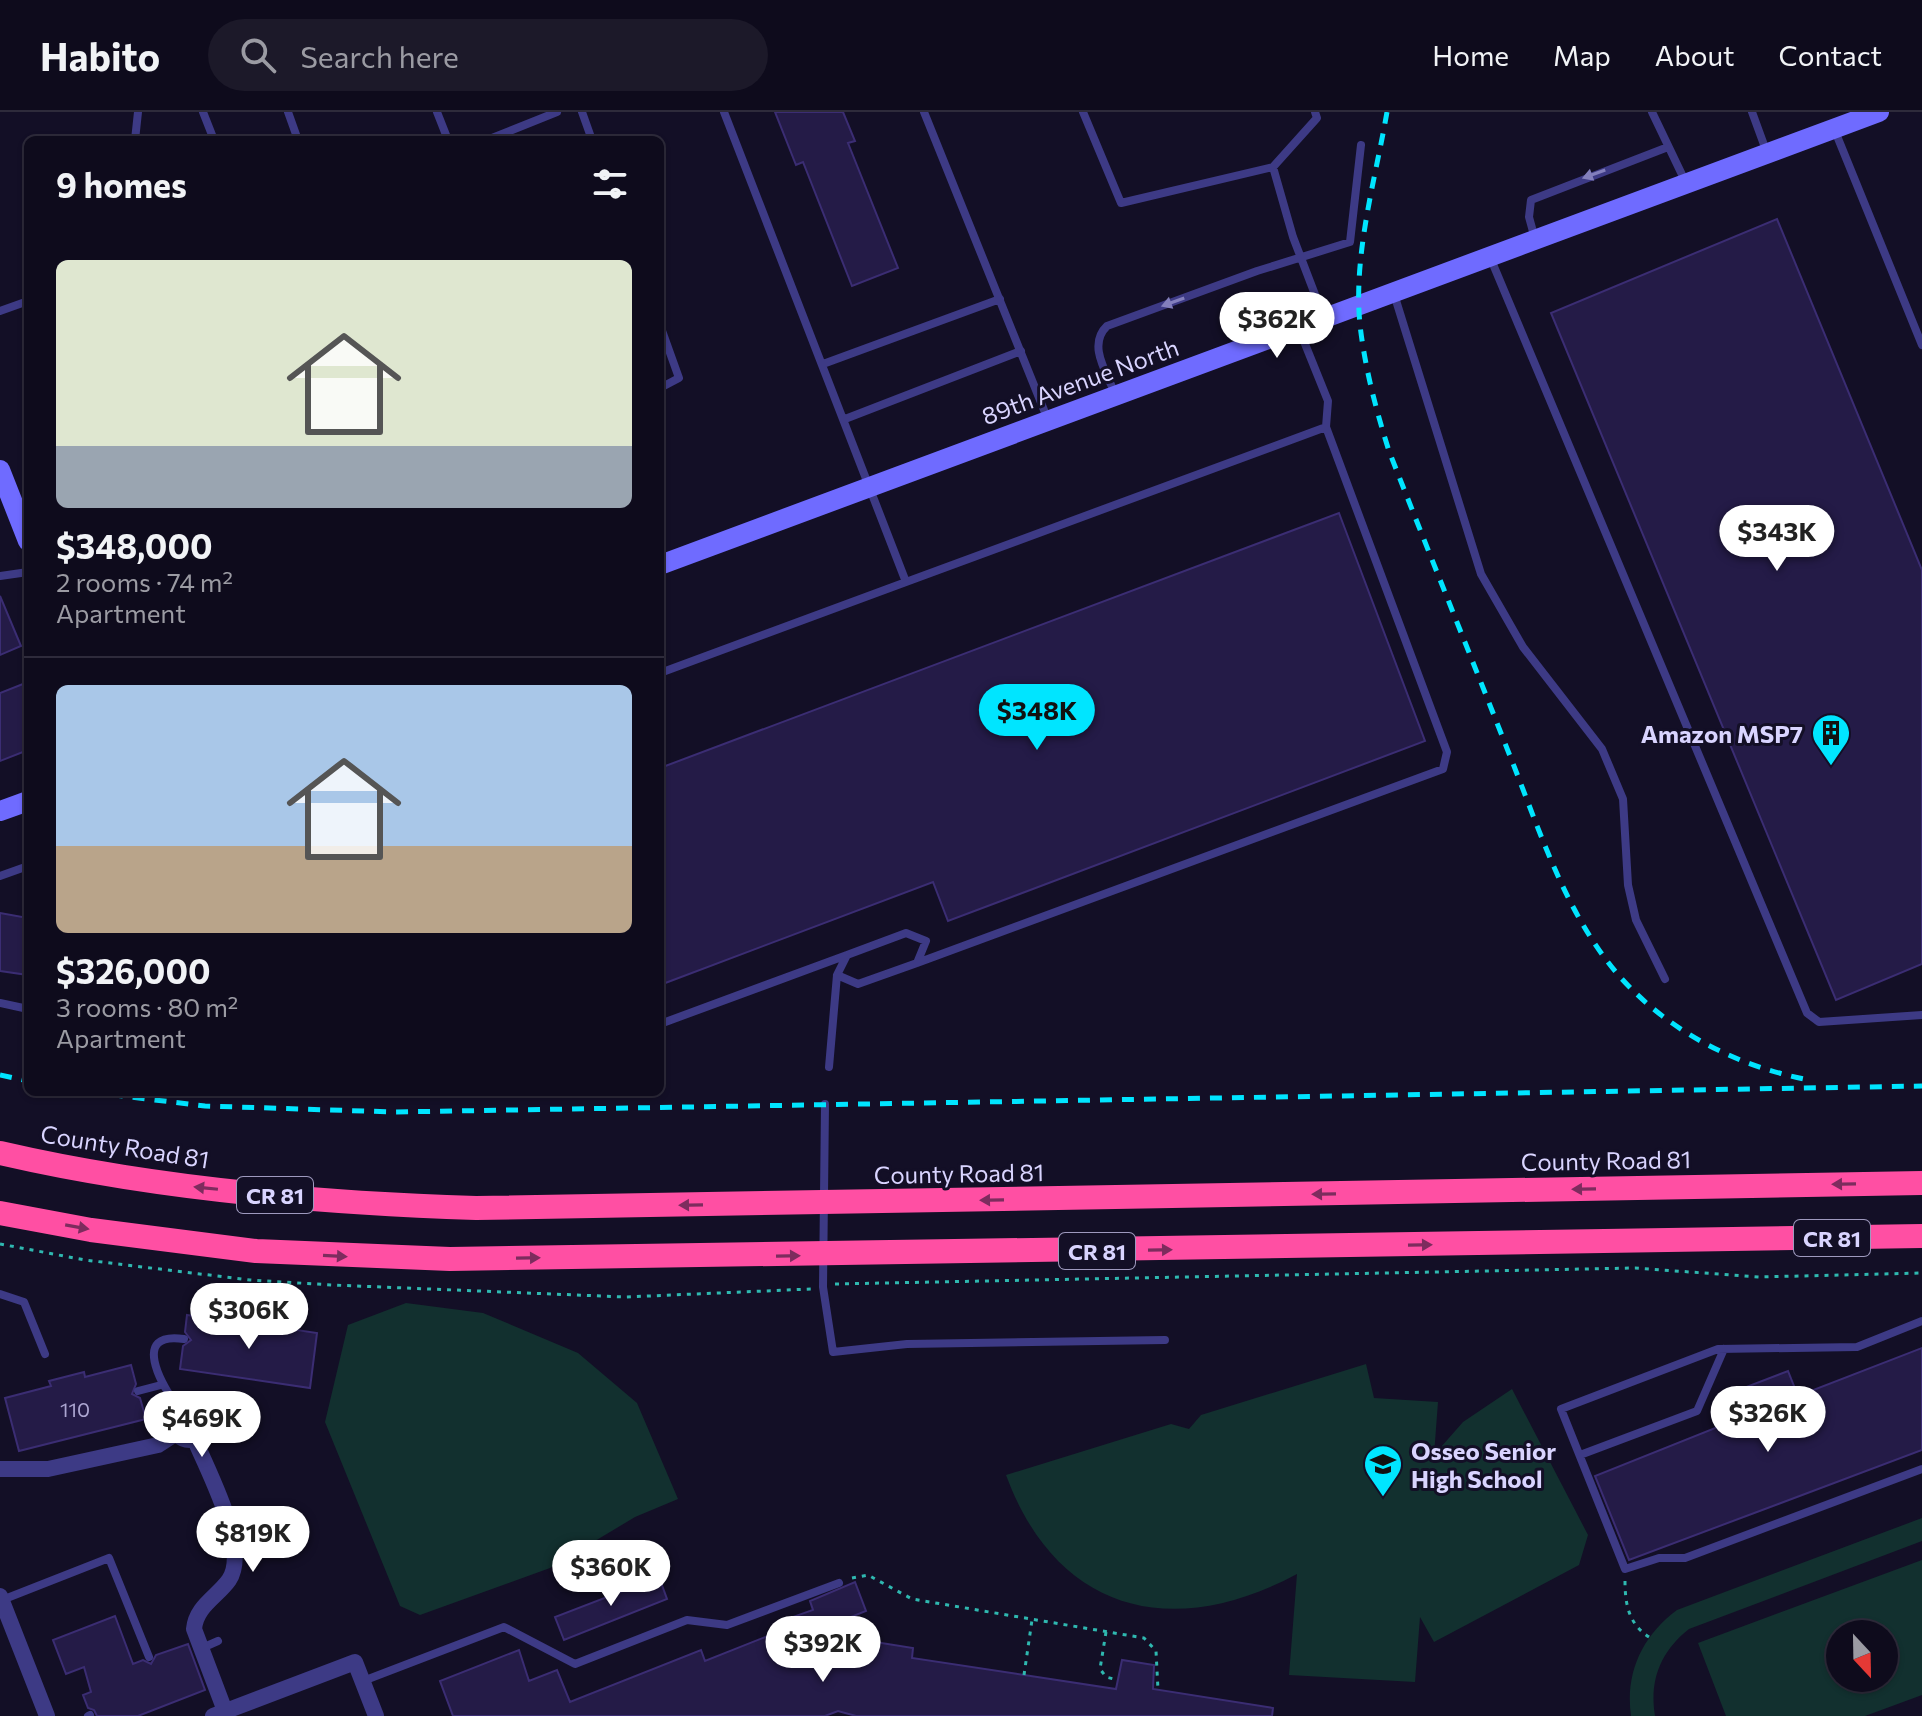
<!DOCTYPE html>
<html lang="en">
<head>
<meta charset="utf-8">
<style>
  body { margin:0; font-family:Commissioner,sans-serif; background:#1c1929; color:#f1f3f6; height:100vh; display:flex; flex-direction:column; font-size:30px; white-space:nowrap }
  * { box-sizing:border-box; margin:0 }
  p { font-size:26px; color:#9b9ba3 }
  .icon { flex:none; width:44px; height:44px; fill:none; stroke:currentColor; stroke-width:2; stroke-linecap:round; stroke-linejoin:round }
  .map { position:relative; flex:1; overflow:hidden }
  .drawer { position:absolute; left:24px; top:24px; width:640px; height:960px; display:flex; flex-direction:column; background:#0e0b1c; border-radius:12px; box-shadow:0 2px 6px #0004,0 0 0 2px #2e2b3b }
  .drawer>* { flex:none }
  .needle { width:52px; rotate:158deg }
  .controls { position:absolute; left:1826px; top:1508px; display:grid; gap:16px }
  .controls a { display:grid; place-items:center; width:72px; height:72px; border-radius:50%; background:#0e0b1c; box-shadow:0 2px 6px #0004,0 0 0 2px #2e2b3b; font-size:40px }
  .price { position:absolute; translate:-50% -68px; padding:0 18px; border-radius:28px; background:#fff; color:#222; font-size:26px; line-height:52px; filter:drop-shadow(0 2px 4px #0008) }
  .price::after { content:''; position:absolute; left:50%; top:48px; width:24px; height:18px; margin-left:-12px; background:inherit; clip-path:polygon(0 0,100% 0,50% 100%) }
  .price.active { background:#00e5ff; color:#111 }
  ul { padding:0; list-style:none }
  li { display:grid; align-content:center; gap:16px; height:424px; padding:0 32px }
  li+li { border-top:2px solid #2e2b3b }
  li span { display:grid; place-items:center; height:248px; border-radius:12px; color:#555 }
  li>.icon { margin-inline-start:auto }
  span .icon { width:144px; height:144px; fill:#fffc; stroke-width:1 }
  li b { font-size:34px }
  h2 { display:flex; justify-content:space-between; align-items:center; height:96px; padding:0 32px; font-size:34px }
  header { display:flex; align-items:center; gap:48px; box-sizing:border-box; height:112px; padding:0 40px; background:#0e0b1c; border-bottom:2px solid #2e2b3b }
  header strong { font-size:38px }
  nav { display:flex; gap:44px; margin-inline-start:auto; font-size:28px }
  .search { width:560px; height:72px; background:#1c1929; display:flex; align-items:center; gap:20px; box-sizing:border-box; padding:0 28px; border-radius:44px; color:#9b9ba3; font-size:30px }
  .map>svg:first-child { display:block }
  .green { fill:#12302f; fill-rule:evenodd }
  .building { fill:#241b47; stroke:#3b2d73; stroke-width:2 }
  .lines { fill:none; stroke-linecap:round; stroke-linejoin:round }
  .path { stroke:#2fb8b0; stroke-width:3; stroke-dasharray:4 6; stroke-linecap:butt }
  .lane { stroke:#3d3a85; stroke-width:8 }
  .street { stroke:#3d3a85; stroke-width:16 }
  .secondary { stroke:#6f6bff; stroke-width:20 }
  .highway { stroke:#ff4fa3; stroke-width:24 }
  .rail { stroke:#00e5ff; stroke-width:5; stroke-dasharray:12 10; stroke-linecap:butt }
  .oneway { fill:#837fbc }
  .oneway2 { fill:#7d2c5e }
  .labels { text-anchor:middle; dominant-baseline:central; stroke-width:6; stroke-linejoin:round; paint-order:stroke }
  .number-label { font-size:20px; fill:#aca6d1 }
  .shield { fill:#130f26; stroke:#9e99be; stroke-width:2 }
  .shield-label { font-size:22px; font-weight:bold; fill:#d9d4ff }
  .street-label { font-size:24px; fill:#d9d4ff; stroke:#130f26 }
  .poi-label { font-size:24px; font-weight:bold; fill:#d9d4ff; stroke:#130f26; text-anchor:end }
</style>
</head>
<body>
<header>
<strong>Habito</strong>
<div class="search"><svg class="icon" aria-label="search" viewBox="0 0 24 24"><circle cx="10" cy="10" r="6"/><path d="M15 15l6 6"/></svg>Search here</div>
<nav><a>Home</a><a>Map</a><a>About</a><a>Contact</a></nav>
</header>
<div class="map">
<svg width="1922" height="1604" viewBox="0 0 1922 1604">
  <rect width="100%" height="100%" fill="#130f26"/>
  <path class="green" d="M406,1191l77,10 95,40 59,50 41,96 -43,18 -85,51 -130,47 -20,-9 -75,-184 23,-97z
    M1366,1252l8,34 64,4 -4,53 29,-33 49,-33 76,146 -9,30 -145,77 -14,-25 -5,65 -126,-7 8,-101c-125,67 -240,39 -291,-99l165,-51 18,5 12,-14z
    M1922,1406v23l-233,88c-28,22 -40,51 -34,87h-24c-6,-43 11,-80 46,-106z
    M1922,1448v135l-57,21h-139l-28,-73zM1840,1522h44v44h-44z"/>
  <path class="building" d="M775,0h68l12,29 -7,2 50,125 -46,18 -49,-124 -7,3z
    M1777,107l145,351v394l-86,36 -285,-687z
    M1339,401l86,228 -477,180 -15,-39 -273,103v-217z
    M0,484l21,50 -21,9z
    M28,570v68l-28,11v-68z
    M0,801l28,5v57l-28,-4z
    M187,1203l48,7 2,-5 34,5 -1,4 47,7 -7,55 -130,-19 3,-23 8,-6 -6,-8z
    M1922,1236v102l-293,110 -34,-84 143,-57 -10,-25 60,-23 10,25z
    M131,1253l5,19 -4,10 8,4 6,21 -127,32 -14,-53 46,-12 -2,-5 35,-9 1,5z
    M659,1465l8,22 -103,41 -9,-23z
    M855,1470l11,29 -53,21 100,16 -1,10 204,31 6,-29 32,5 -1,24 120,19 -1,8h-416l-18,-5 -13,5h-372l-13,-35 79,-31 10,31 28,-11 13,32 131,-52 4,11 83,-33 7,2 -5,-12 23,-8 -3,-9z
    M115,1504l18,48 10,-4 8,4 5,-9 32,-11 17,46 -67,26h-41l-3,-6 -6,-2 -5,-13 8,-3 -7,-25 -18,7 -13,-34z"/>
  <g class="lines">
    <path class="path" d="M0,1132l85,16 165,20 82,5 293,12 186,-8
      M835,1172l800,-16 124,9 163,-4
      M852,1466l16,-3 44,24 232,39 12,13 2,39
      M1625,1469c0,24 4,43 24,56
      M1106,1520l-6,37 6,8 12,3
      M1024,1563l8,-55"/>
    <path class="lane" d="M203,0l11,28
      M288,0l10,28
      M437,0l11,28
      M582,0l10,28
      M924,0l124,308
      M1083,0l38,91 152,-36 44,-49 -2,-6
      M1652,0l34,71
      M1752,0l15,41
      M1835,19l87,214
      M135,28l3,-28
      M487,28l70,-28
      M1273,55l20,70 31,81
      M1535,127l-6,-22 2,-17 137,-53
      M1490,145l317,756 12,9 103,-7
      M1394,182l87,280 42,73 79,102 21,50 5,86 8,35 29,59
      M0,199l28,-10
      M660,213l19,53 -19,10
      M823,252l177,-65
      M1115,282c-8,-21 -28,-49 -8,-68l150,-55 93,-29 11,-97
      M845,307l176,-68
      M0,464l28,-4
      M906,470l420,-155 2,-26 -29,-72
      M660,561l246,-91 -182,-470
      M0,764l28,-10
      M917,851l526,-194 4,-17 -121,-325
      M0,891l28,6
      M660,912l187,-69
      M829,955l8,-92 10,-20 59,-22 20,8 -9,22 -59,21 -21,-9
      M825,992l-2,183 10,65 74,-8 258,-4
      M0,1182l24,8 21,52
      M1922,1209l-65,26 -139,2 -157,60 64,160 34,-11h26l237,-89
      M138,1279l23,-6
      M177,1294c-15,-21 -47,-75 7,-67
      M208,1303l24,-8 15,17
      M1580,1343l117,-44 27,-62
      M2,1488l107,-42 40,99
      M202,1536l16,-7
      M363,1569l141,-54 71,37 112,-44 40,5 112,-42
      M88,1604l2,-1"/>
    <path class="street" d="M171 1309a19 19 0 1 1 38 0a19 19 0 1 1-38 0Z
      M195,1328c13,32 55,109 34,140 -12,17 -33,26 -35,49l31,82
      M0,1357h48l110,-24 17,-11
      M0,1484l47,120
      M213,1604l142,-54 21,54"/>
    <path class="secondary" d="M0,358l28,71
      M660,453l1219,-453
      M0,699l28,-10"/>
    <path class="highway" d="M0,1041c155,36 317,50 476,55l1446,-25
      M0,1101l91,17 165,21 194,8 1472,-23"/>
    <path class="rail" d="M1387,0c-12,69 -34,143 -27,213 5,43 16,85 29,126 40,102 81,203 121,305 30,75 56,160 111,222 50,55 116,88 188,102
      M0,963l28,6
      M89,980l116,14 190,6 1527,-26"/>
  </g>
  <defs><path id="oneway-solid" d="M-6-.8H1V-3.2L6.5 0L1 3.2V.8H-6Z" transform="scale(2)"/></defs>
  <g class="oneway">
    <use href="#oneway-solid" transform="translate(1594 62) rotate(160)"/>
    <use href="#oneway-solid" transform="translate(1173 190) rotate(160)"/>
  </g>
  <g class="oneway2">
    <use href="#oneway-solid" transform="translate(1844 1072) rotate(179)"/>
    <use href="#oneway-solid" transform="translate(206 1076) rotate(-174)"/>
    <use href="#oneway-solid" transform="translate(1584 1077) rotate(179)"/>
    <use href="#oneway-solid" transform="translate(1324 1082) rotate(179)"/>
    <use href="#oneway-solid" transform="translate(992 1088) rotate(179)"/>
    <use href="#oneway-solid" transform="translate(691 1093) rotate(179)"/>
    <use href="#oneway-solid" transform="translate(77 1115) rotate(10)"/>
    <use href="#oneway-solid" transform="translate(1420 1133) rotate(-1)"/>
    <use href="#oneway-solid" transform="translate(1160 1138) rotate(-1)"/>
    <use href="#oneway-solid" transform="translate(335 1144) rotate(3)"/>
    <use href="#oneway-solid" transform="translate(788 1144) rotate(-1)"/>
    <use href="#oneway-solid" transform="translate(528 1146) rotate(-1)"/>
  </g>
  <defs>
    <g id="building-pin" transform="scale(2)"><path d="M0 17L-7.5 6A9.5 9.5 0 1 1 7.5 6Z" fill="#00e5ff" stroke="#130f26"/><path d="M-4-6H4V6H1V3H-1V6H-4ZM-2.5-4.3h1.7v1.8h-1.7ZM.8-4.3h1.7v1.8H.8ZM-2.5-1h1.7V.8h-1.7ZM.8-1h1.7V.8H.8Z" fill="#111"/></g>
    <g id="school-pin" transform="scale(2)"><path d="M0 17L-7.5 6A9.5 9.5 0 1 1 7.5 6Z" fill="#00e5ff" stroke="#130f26"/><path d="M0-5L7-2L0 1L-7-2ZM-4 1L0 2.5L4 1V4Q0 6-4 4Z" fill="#111"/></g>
  </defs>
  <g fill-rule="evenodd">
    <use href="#building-pin" x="1831" y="621"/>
    <use href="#school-pin" x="1383" y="1352"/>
  </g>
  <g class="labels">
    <g class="number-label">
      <text x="75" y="1297">110</text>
    </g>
    <g class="shield">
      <rect x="237" y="1065" width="76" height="36" rx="6"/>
      <rect x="1794" y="1108" width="76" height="36" rx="6"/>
      <rect x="1059" y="1121" width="76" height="36" rx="6"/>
    </g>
    <g class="shield-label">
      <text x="275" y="1083">CR 81</text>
      <text x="1832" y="1126">CR 81</text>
      <text x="1097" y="1139">CR 81</text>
    </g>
    <g class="street-label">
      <text transform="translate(1080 269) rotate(-20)">89th Avenue North</text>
      <text transform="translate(125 1034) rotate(9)">County Road 81</text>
      <text transform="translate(1606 1048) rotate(-1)">County Road 81</text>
      <text transform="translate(959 1061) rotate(-1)">County Road 81</text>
    </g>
    <g class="poi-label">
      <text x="1803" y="621">Amazon MSP7</text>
      <text x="1411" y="1338" text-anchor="start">Osseo Senior<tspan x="1411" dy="28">High School</tspan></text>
    </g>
  </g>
</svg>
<div class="controls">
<a><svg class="needle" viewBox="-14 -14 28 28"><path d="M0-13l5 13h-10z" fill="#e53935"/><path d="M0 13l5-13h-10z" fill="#9b9ba3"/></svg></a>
</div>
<b class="price" style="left:1277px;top:248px">$362K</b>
<b class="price" style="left:1777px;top:461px">$343K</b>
<b class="price active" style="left:1037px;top:640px">$348K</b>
<b class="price" style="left:249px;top:1239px">$306K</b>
<b class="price" style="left:1768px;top:1342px">$326K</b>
<b class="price" style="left:202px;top:1347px">$469K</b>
<b class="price" style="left:253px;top:1462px">$819K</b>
<b class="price" style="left:611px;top:1496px">$360K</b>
<b class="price" style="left:823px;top:1572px">$392K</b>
<section class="drawer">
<h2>9 homes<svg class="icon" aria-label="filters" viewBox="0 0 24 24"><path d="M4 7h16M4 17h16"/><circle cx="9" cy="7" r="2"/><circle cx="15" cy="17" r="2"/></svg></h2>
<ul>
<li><span style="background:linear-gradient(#dfe7d0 75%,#9aa5b1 0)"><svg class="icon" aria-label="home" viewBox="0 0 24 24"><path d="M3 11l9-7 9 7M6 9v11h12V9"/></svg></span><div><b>$348,000</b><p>2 rooms · 74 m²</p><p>Apartment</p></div></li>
<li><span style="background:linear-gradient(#a9c7e8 65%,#b9a48a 0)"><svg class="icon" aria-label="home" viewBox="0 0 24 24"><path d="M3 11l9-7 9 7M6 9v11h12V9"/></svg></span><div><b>$326,000</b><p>3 rooms · 80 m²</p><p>Apartment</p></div></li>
</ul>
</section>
</div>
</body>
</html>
